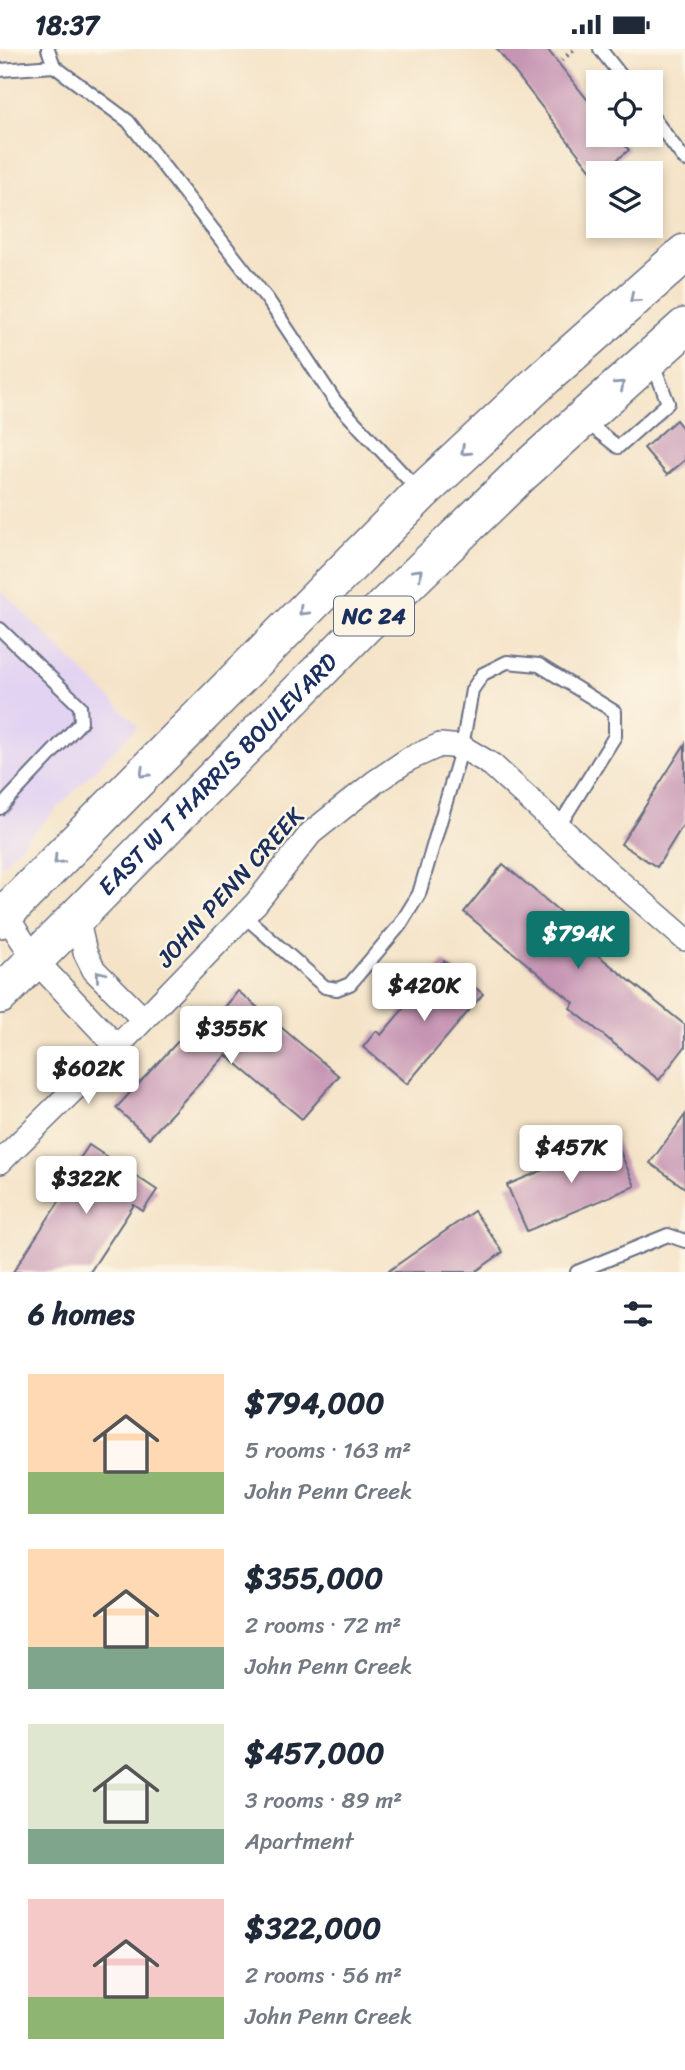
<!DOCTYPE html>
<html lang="en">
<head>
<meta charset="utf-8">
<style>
  body { margin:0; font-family:Sriracha,sans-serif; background:#f6f6f7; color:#1f2937; height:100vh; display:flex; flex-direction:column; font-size:26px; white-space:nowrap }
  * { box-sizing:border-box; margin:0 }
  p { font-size:23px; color:#747a83 }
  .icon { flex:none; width:38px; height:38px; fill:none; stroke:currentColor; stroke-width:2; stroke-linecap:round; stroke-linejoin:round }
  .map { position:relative; height:1223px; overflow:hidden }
  .side { display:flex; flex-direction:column; background:#fff; flex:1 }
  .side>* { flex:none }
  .fabs { position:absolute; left:586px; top:21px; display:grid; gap:14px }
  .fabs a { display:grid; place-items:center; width:77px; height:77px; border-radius:0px; background:#fff; box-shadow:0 4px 10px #0003; font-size:35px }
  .price { position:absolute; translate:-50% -60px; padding:0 16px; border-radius:7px; background:#fff; color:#222; font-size:23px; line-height:46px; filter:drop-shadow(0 2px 4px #0008) }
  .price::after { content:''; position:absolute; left:50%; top:42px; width:21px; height:16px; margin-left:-10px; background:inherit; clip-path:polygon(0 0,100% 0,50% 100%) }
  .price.selected { background:#0f766e; color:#fff }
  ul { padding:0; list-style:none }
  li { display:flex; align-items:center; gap:21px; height:175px; padding:0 28px }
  li span { display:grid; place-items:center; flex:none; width:196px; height:140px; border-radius:0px; color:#555 }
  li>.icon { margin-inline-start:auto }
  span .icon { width:84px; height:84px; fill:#fffc; stroke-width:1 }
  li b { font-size:30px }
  h2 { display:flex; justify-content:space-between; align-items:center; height:84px; padding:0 28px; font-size:30px }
  .status { display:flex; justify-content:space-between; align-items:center; height:49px; padding:0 35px; background:#fff; direction:ltr }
  .status svg { height:19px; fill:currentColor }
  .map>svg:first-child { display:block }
  .built { fill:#e3d3f2 }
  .building { fill:#c695b4 }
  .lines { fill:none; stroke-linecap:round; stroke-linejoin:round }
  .service-casing { stroke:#676e83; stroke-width:16 }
  .minor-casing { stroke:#676e83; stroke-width:26 }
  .primary-casing { stroke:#676e83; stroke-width:40 }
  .path { stroke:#676e83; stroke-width:4.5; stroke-dasharray:2 5; stroke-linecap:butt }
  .service { stroke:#fff; stroke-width:12 }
  .minor { stroke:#fff; stroke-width:23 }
  .primary { stroke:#fff; stroke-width:37 }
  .oneway { stroke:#8d97ae }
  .labels { text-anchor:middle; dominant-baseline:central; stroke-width:5; stroke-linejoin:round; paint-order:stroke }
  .shield { fill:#fcf5e5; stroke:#5e6a86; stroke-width:2 }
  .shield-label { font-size:23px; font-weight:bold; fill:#1b2f5e }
  .street-label { font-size:24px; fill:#1b2f5e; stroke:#fcf5e5 }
</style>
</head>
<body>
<div class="status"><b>18:37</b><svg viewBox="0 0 49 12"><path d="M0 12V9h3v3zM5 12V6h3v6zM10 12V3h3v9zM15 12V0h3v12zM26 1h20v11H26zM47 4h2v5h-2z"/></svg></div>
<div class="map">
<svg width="685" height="1223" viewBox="0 0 685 1223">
  <rect width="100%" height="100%" fill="#fcf5e5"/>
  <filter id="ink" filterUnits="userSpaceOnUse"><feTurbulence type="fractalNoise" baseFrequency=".0143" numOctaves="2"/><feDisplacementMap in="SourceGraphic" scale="14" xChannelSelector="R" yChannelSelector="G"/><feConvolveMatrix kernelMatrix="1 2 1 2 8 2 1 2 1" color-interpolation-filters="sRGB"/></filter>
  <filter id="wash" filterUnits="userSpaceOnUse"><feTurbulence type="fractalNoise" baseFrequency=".00686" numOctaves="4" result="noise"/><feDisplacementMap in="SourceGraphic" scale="28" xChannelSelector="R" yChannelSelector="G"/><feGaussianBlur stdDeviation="1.57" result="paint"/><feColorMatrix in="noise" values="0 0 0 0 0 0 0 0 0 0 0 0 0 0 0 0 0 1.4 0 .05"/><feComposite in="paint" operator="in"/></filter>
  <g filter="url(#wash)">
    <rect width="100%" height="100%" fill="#f4e3c7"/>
    <path class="built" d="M0,540l138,137 -138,141z"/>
    <g id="blocks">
      <path class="building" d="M497,0h50l51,64v22h18l13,15 -33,27z
        M676,371l9,11v29l-18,15 -23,-27z
        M685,695v78l-28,45 -36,-23z
        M503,815l87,73 -6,7 101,81v22l-26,33 -89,-72 4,-5 -110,-91z
        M444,912l39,33 -76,90 -44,-37 13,-16 5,4z
        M238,942l101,85 -37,43 -76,-64 -77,83 -33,-30 67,-72 10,10z
        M685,1066v73l-35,-25z
        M615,1091l20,46 -108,45 -20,-46z
        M89,1096l68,45 -14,21 -9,-6 -44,67h-77l62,-95 -5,-4z
        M474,1162l29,41 -28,20h-88z"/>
    </g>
  </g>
  <g filter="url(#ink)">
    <use href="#blocks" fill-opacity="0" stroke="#676e83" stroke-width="2"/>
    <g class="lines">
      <g class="service-casing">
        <path id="service" d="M48,0l6,17 74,55 140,179 67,101 83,89
          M600,0l26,33
          M0,21l54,-4
          M651,66l34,45
          M585,372l33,26 50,-44 -16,-42
          M0,580l80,77 1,16 -81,86
          M243,866l82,72 12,2 13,-5 50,-59 19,-31 43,-147 10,-57 11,-16 24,-12 32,3 76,47v24l-56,90
          M577,1223l91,-37 17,6"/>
      </g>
      <g class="minor-casing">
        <path id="minor" d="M5,865l30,46 82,87
          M77,869l8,34 9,18 49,49
          M0,1113l117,-115 139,-144 55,-70 64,-51 34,-23 31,-14 22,2 30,18 115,106 78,68"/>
      </g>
      <g class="primary-casing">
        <g id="primary">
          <path d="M0,870l421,-426 123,-115 141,-125"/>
          <path id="s1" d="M0,946l364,-369 96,-93 61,-59 164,-147"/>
        </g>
      </g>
      <path class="path" d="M561,11l15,-11"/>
      <use href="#service" class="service"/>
      <use href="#minor" class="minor"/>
      <use href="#primary" class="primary"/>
    </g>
    <defs><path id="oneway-chevron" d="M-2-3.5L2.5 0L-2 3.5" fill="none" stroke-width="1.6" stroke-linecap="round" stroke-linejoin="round" transform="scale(1.75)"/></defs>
    <g class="oneway">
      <use href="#oneway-chevron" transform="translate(634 249) rotate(139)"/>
      <use href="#oneway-chevron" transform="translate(620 336) rotate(-42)"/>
      <use href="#oneway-chevron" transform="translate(465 402) rotate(137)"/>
      <use href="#oneway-chevron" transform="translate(418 524) rotate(-44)"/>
      <use href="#oneway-chevron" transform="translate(303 562) rotate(135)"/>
      <use href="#oneway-chevron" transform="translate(144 724) rotate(135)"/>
      <use href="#oneway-chevron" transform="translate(58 811) rotate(134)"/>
      <use href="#oneway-chevron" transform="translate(100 926) rotate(-130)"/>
    </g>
  </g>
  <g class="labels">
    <rect class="shield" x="334" y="547.5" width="80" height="39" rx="5"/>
    <g class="shield-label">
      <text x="374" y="567">NC 24</text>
    </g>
    <g class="street-label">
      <text stroke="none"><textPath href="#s1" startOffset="310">EAST W T HARRIS BOULEVARD</textPath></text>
      <text transform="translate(230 838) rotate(-48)">JOHN PENN CREEK</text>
    </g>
  </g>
</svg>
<div class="fabs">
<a><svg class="icon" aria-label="locate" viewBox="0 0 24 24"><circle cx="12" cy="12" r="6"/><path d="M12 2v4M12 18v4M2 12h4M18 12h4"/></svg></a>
<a><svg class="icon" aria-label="layers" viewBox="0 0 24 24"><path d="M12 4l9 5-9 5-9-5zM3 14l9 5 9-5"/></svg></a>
</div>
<b class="price selected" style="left:578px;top:922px">$794K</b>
<b class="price" style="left:424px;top:974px">$420K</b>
<b class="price" style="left:231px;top:1017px">$355K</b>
<b class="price" style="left:88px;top:1057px">$602K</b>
<b class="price" style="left:571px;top:1136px">$457K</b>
<b class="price" style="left:86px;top:1167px">$322K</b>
</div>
<section class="side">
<h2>6 homes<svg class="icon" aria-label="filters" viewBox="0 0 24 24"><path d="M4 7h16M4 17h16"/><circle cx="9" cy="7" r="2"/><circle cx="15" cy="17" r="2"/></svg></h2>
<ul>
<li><span style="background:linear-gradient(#ffd9b3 70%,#8fb573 0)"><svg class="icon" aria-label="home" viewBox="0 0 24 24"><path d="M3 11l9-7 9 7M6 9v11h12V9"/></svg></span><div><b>$794,000</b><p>5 rooms · 163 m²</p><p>John Penn Creek</p></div></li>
<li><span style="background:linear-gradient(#ffd9b3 70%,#7fa58c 0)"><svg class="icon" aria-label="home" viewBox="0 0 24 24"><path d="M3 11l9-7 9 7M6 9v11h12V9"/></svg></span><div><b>$355,000</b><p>2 rooms · 72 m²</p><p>John Penn Creek</p></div></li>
<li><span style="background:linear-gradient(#dfe7d0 75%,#7fa58c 0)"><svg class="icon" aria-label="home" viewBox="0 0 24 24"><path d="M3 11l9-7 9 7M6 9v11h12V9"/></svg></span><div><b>$457,000</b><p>3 rooms · 89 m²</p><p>Apartment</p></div></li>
<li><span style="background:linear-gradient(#f6c9c9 70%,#8fb573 0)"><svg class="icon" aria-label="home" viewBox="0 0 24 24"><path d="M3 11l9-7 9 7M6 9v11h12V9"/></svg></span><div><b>$322,000</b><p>2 rooms · 56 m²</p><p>John Penn Creek</p></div></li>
</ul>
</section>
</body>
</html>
